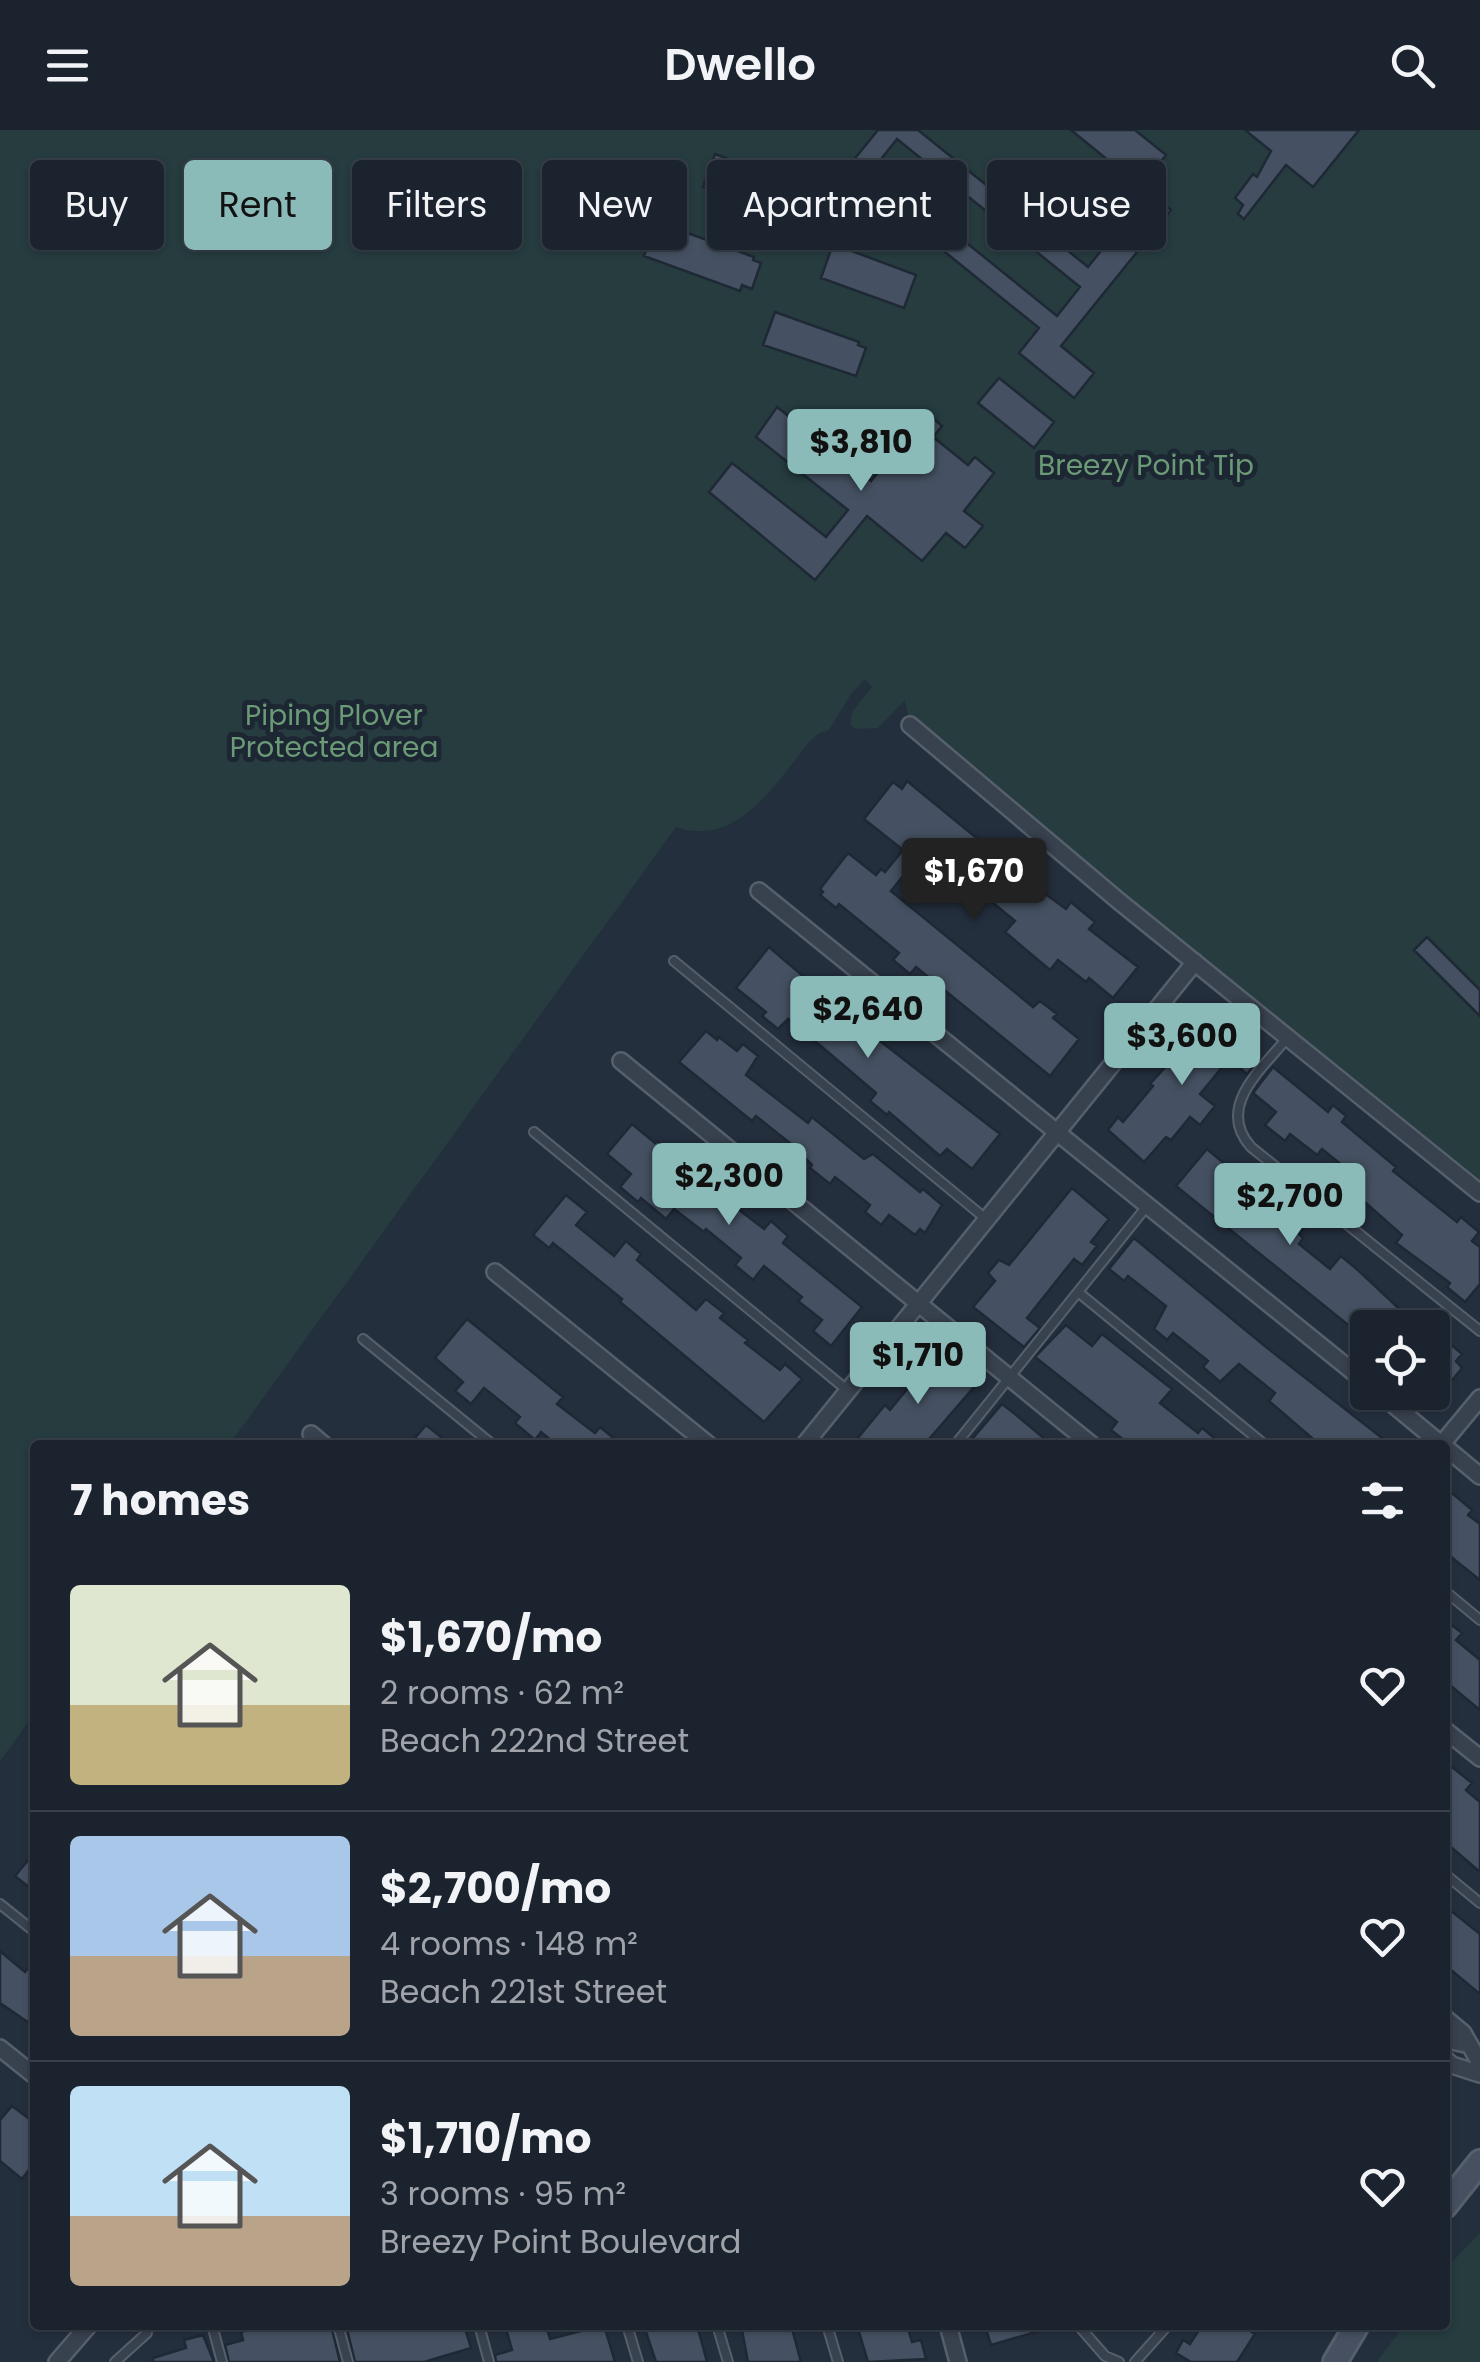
<!DOCTYPE html>
<html lang="en">
<head>
<meta charset="utf-8">
<style>
  body { margin:0; font-family:Poppins,sans-serif; background:#242b36; color:#f1f3f6; height:100vh; display:flex; flex-direction:column; font-size:38px; white-space:nowrap }
  * { box-sizing:border-box; margin:0 }
  p { font-size:32px; color:#a0a4aa }
  .icon { flex:none; width:55px; height:55px; fill:none; stroke:currentColor; stroke-width:2; stroke-linecap:round; stroke-linejoin:round }
  .map { position:relative; flex:1; overflow:hidden }
  .details { position:absolute; left:30px; top:1310px; width:1420px; height:890px; display:flex; flex-direction:column; background:#1b232e; border-radius:10px; box-shadow:0 2px 8px #0004,0 0 0 2px #39404a }
  .details>* { flex:none }
  .banner { position:absolute; left:30px; top:30px; width:1420px; height:90px; display:flex; gap:20px }
  .controls { position:absolute; left:1350px; top:1180px; display:grid; gap:20px }
  .controls a { display:grid; place-items:center; width:100px; height:100px; border-radius:10px; background:#1b232e; box-shadow:0 2px 8px #0004,0 0 0 2px #39404a; font-size:50px }
  .price { position:absolute; translate:-50% -85px; padding:0 22px; border-radius:10px; background:#8bbbb9; color:#111; font-size:32px; line-height:65px; filter:drop-shadow(0 2px 5px #0008) }
  .price::after { content:''; position:absolute; left:50%; top:60px; width:30px; height:22px; margin-left:-15px; background:inherit; clip-path:polygon(0 0,100% 0,50% 100%) }
  .price.active { background:#222; color:#fff }
  ul { padding:0; list-style:none }
  li { display:flex; align-items:center; gap:30px; height:250px; padding:0 40px }
  li+li { border-top:2px solid #39404a }
  li span { display:grid; place-items:center; flex:none; width:280px; height:200px; border-radius:10px; color:#555 }
  li>.icon { margin-inline-start:auto }
  span .icon { width:120px; height:120px; fill:#fffc; stroke-width:1 }
  li b { font-size:42px }
  h2 { display:flex; justify-content:space-between; align-items:center; height:120px; padding:0 40px; font-size:42px }
  .chip { padding:0 35px; border-radius:10px; background:#1b232e; box-shadow:0 2px 8px #0004,0 0 0 2px #39404a; font-size:35px; line-height:90px }
  .chip.active { background:#8bbbb9; color:#111 }
  header { display:flex; justify-content:space-between; align-items:center; height:130px; padding:0 40px; background:#1b232e; font-size:45px; font-weight:600 }
  .map>svg:first-child { display:block }
  .green { fill:#263c3f }
  .building { fill:#455162; stroke:#1f2835; stroke-width:2.5; fill-rule:evenodd }
  .lines { fill:none; stroke-linecap:round; stroke-linejoin:round }
  .lane-casing { stroke:#565f6c; stroke-width:12 }
  .street-casing { stroke:#565f6c; stroke-width:20 }
  .secondary-casing { stroke:#565f6c; stroke-width:28 }
  .lane { stroke:#38414e; stroke-width:8 }
  .street { stroke:#38414e; stroke-width:15 }
  .secondary { stroke:#465061; stroke-width:22 }
  .labels { text-anchor:middle; dominant-baseline:central; stroke-width:10; stroke-linejoin:round; paint-order:stroke }
  .park-label { font-size:28px; fill:#6b9a76; stroke:#1d2633 }
</style>
</head>
<body>
<header><svg class="icon" aria-label="menu" viewBox="0 0 24 24"><path d="M4 6h16M4 12h16M4 18h16"/></svg>Dwello<svg class="icon" aria-label="search" viewBox="0 0 24 24"><circle cx="10" cy="10" r="6"/><path d="M15 15l6 6"/></svg></header>
<div class="map">
<svg width="1480" height="2232" viewBox="0 0 1480 2232">
  <rect width="100%" height="100%" fill="#242f3e"/>
  <path class="green" d="M0,0h1480v1060l-570,-465 -5,-25 -27,28 -23,1 -5,-5 2,-12 20,-25 -7,-8 -14,15 -22,36 -10,3 -10,9c-32,40 -72,107 -133,85l-447,618h-194v268l-35,48z
    M1480,2103v129h-103l27,-37h41v-56z"/>
  <path class="building" d="M878,0h40l170,137 60,-75 23,18 -110,136 33,27 -20,25 -55,-45 20,-25 -162,-131 3,-4 -32,-26zM897,9l183,148 -23,29 -183,-148z
    M1071,0h64l31,25 -25,32z
    M1245,0h114l-46,57 -27,-22 -42,54 -6,-5 5,-9 -8,-7 18,-24 4,3 14,-26z
    M715,24l97,36 -2,3 9,3 -10,27 -9,-3 -1,3 -96,-36z
    M657,92l97,35 -1,3 8,3 -9,26 -10,-4 -2,6 -96,-35z
    M833,114l83,31 -12,33 -83,-30z
    M775,182l84,30 -1,3 8,3 -10,28 -93,-31z
    M999,248l55,44 -20,26 -56,-45z
    M777,277l94,74 55,-69 16,14 -9,11 35,28 7,-8 19,16 -30,38 19,15 -18,22 -19,-15 -24,28 -55,-45 -52,64 -106,-88 23,-29 94,74 22,-27 -92,-73z
    M907,651l133,109 26,19 5,-7 24,20 -6,7 49,38 -25,31 -24,-20 -3,4 -28,-22 -8,10 -45,-38 10,-11 -34,-28 -2,3 -12,-10 -5,6 -42,-34 -9,8 -20,25 142,116 7,-6 17,13 -4,4 26,21 -29,37 -134,-109 -6,7 -17,-14 6,-7 -60,-49 -3,4 -16,-13 3,-3 -3,-3 28,-36 28,22 5,-6 4,3 18,-22 -39,-31 29,-37 9,7z
    M1427,807l53,53v26l-66,-66z
    M769,817l97,83 134,104 -28,35 -25,-20 -7,7 -51,-44 -2,3 -17,-14 6,-8 -54,-46 -34,-28 -10,10 -16,-13 4,-4 -30,-24z
    M1203,880l56,49 -12,15 -18,-15 -29,35 15,12 -15,19 -10,-8 -19,23 -5,-3 -22,25 -36,-32 10,-13 5,5 30,-36 -3,-2 46,-51 -7,-5z
    M706,901l11,9 2,-3 18,14 6,-7 15,12 -12,19 62,48 4,-6 52,42 9,-5 47,38 3,-3 19,16 -17,28 -5,-4 -5,6 -26,-20 -8,10 -16,-13 5,-7 -35,-28 -5,7 -20,-16 2,-3 -21,-21 -35,-28 -4,5 -73,-59z
    M1273,937l55,45 5,-7 13,11 -4,6 54,45 -3,4 64,51 4,-5 18,15 -7,9 8,6v37l-15,18 -18,-15 3,-4 -54,-40 6,-8 -51,-45 8,-11 -37,-30 -5,6 -27,-21 -5,7 -20,-16 11,-13 -23,-19z
    M632,994l23,19 2,-2 19,15 -3,3 91,70 7,-8 17,15 -5,7 79,64 -31,39 -18,-15 9,-11 -24,-19 4,-4 -38,-31 -11,14 -18,-15 6,-7 -35,-29 -2,3 -30,-23 -8,10 -25,-21 -3,4 -18,-15 11,-13 -24,-20z
    M1207,1019l19,16 -7,8 31,26 15,-16 17,14 -7,8 29,23 -5,6 4,4 -4,6 31,25 11,-13 18,15 48,45 2,3 -7,9h-34v13l-192,-155z
    M1072,1058l37,31 -18,23 6,4 -15,19 -8,-6 -47,59 13,10 -16,19 -51,-40 22,-26 -7,-8 11,-13 10,5z
    M566,1065l21,17 -11,13 38,31 12,-15 15,13 -4,6 59,50 10,-11 18,14 -4,5 28,22 -3,3 35,27 5,-6 17,15 -38,43 -144,-120 2,-3 -69,-56 -4,5 -16,-13z
    M1134,1108l132,109 125,98h-71l-51,-44 6,-8 -36,-29 -19,18 -17,-15 5,-6 -35,-28 -6,7 -13,-11 12,-23 -38,-30 -4,5 -15,-12z
    M467,1189l96,78 -6,7 38,29 5,-6 22,18h-65l-16,-13 -6,8 -20,-17 5,-6 -36,-29 -13,16 -16,-13 8,-9 -28,-24z
    M1066,1195l26,21 10,-12 70,55 -12,14 38,30 4,-5 21,17h-93l-19,-15 6,-8 -82,-65z
    M1448,1212l14,12 -6,7 6,7 -12,15 -5,-4 -13,16v-51l9,7z
    M925,1222l49,35 -50,58h-72l33,-40 5,5 27,-33 -8,-6z
    M1002,1274l13,10 37,31h-85z
    M426,1295l25,20h-42z
    M1452,1363l20,17 -4,5 12,9v56l-35,-28v-51z
    M1445,1490l17,13 -6,7 24,20v50l-35,-29z
    M1452,1637l20,16 -6,7 14,12v70l-35,-30v-66z
    M35,1722v40l-20,-16z
    M1445,1776l35,28v60l-35,-29z
    M0,1821l25,21 10,-12v67l-35,-24z
    M12,1976l23,17v53l-7,-5 -6,8 -22,-18v-41z
    M266,2195h65l9,37h-111l-4,-17 18,-5 -2,-8z
    M346,2195h118l7,23 -47,14h-69z
    M505,2195h41l4,14 54,-14 11,37h-119l-1,-7 17,-5z
    M659,2195h38l10,37h-51l-11,-33z
    M741,2195h50l10,37h-53z
    M857,2195h50l5,17 9,-2 5,19 -58,3z
    M985,2195h61v4l-55,16z
    M1202,2195h38l15,9 -18,28h-46l-15,-9 7,-13 7,4z
    M203,2205l11,27h-61v-4l33,-10 -2,-8z"/>
  <g class="lines">
    <g class="lane-casing">
      <path id="lane" d="M674,831l312,258
        M1288,907c-26,32 -73,70 -37,110l229,184
        M534,1002l313,258
        M1078,1162l187,153
        M363,1209l130,106
        M955,1315l192,-239
        M1445,1461l35,29
        M1445,1744l35,29
        M0,1774l35,28
        M212,2195l10,37
        M338,2195l10,37
        M479,2195l10,37
        M627,2195l11,37
        M717,2195l11,37
        M827,2195l11,37
        M1078,2195l27,31 14,6
        M115,2232l32,-29
        M1135,2232l33,-37"/>
    </g>
    <g class="street-casing">
      <path id="street" d="M910,595l210,177 360,291
        M759,761l609,493
        M621,931l471,384
        M495,1142l214,173
        M1378,1262l64,53
        M311,1304l13,11
        M804,1315l391,-483
        M1441,1315l39,-47
        M1445,1317l35,29
        M1445,1600l35,28
        M1445,1888l18,15 17,30
        M1445,1903l11,9 14,3
        M0,1918l35,28
        M1445,1929l7,6 28,9
        M948,2195l10,37
        M57,2232l32,-37"/>
    </g>
    <g class="secondary-casing">
      <path id="secondary" d="M1445,2076l35,-44
        M1335,2232l22,-37"/>
    </g>
    <use href="#lane" class="lane"/>
    <use href="#street" class="street"/>
    <use href="#secondary" class="secondary"/>
  </g>
  <g class="labels">
    <g class="park-label">
      <text x="1146" y="335">Breezy Point Tip</text>
      <text x="334" y="585">Piping Plover<tspan x="334" dy="32">Protected area</tspan></text>
    </g>
  </g>
</svg>
<div class="controls">
<a><svg class="icon" aria-label="locate" viewBox="0 0 24 24"><circle cx="12" cy="12" r="6"/><path d="M12 2v4M12 18v4M2 12h4M18 12h4"/></svg></a>
</div>
<b class="price" style="left:861px;top:364px">$3,810</b>
<b class="price active" style="left:974px;top:793px">$1,670</b>
<b class="price" style="left:868px;top:931px">$2,640</b>
<b class="price" style="left:1182px;top:958px">$3,600</b>
<b class="price" style="left:729px;top:1098px">$2,300</b>
<b class="price" style="left:1290px;top:1118px">$2,700</b>
<b class="price" style="left:918px;top:1277px">$1,710</b>
<div class="banner">
<a class="chip">Buy</a>
<a class="chip active">Rent</a>
<a class="chip">Filters</a>
<a class="chip">New</a>
<a class="chip">Apartment</a>
<a class="chip">House</a>
</div>
<section class="details">
<h2>7 homes<svg class="icon" aria-label="filters" viewBox="0 0 24 24"><path d="M4 7h16M4 17h16"/><circle cx="9" cy="7" r="2"/><circle cx="15" cy="17" r="2"/></svg></h2>
<ul>
<li><span style="background:linear-gradient(#dfe7d0 60%,#c2b280 0)"><svg class="icon" aria-label="home" viewBox="0 0 24 24"><path d="M3 11l9-7 9 7M6 9v11h12V9"/></svg></span><div><b>$1,670/mo</b><p>2 rooms · 62 m²</p><p>Beach 222nd Street</p></div><svg class="icon" aria-label="heart" viewBox="0 0 24 24"><path d="M12 20l-8-8c-3-5 5-10 8-4 3-6 11-1 8 4z"/></svg></li>
<li><span style="background:linear-gradient(#a9c7e8 60%,#b9a48a 0)"><svg class="icon" aria-label="home" viewBox="0 0 24 24"><path d="M3 11l9-7 9 7M6 9v11h12V9"/></svg></span><div><b>$2,700/mo</b><p>4 rooms · 148 m²</p><p>Beach 221st Street</p></div><svg class="icon" aria-label="heart" viewBox="0 0 24 24"><path d="M12 20l-8-8c-3-5 5-10 8-4 3-6 11-1 8 4z"/></svg></li>
<li><span style="background:linear-gradient(#bfe0f5 65%,#b9a48a 0)"><svg class="icon" aria-label="home" viewBox="0 0 24 24"><path d="M3 11l9-7 9 7M6 9v11h12V9"/></svg></span><div><b>$1,710/mo</b><p>3 rooms · 95 m²</p><p>Breezy Point Boulevard</p></div><svg class="icon" aria-label="heart" viewBox="0 0 24 24"><path d="M12 20l-8-8c-3-5 5-10 8-4 3-6 11-1 8 4z"/></svg></li>
</ul>
</section>
</div>
</body>
</html>
